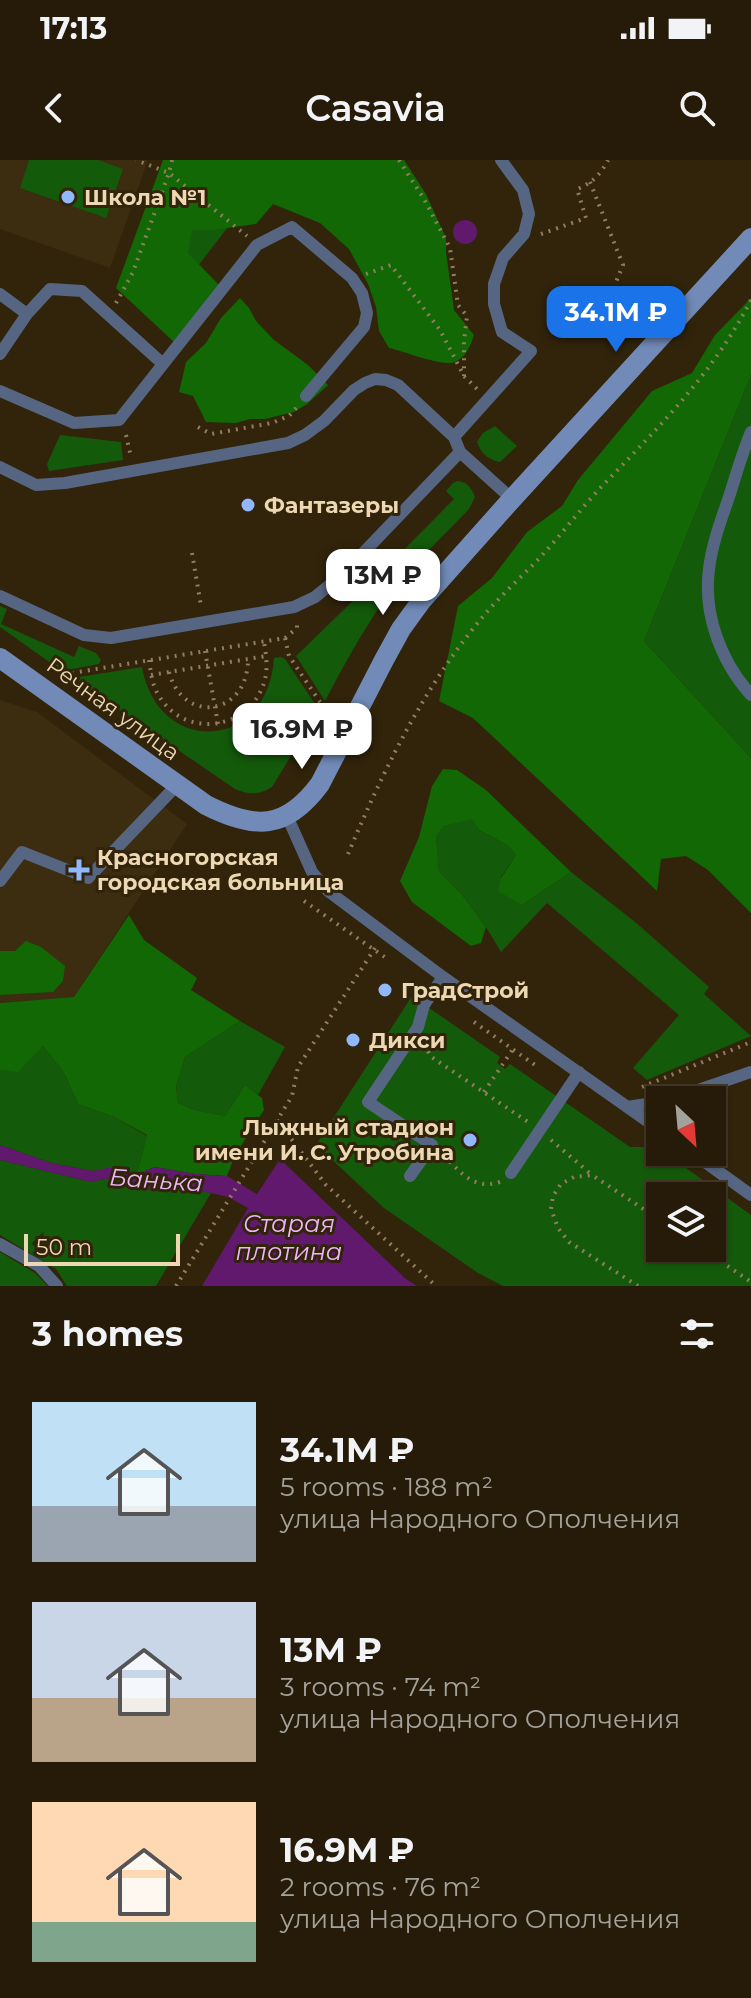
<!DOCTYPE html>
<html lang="en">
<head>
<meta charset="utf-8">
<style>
  body { margin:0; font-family:Montserrat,sans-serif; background:#312816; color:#f1f3f6; height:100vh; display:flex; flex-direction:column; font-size:30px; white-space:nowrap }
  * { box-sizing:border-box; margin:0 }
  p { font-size:26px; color:#a3a19c }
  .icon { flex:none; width:44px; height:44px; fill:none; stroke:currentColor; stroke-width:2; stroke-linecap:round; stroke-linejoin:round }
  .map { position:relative; height:1126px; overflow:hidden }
  .details { display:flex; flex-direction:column; background:#251b08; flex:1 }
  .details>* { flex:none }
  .needle { width:52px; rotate:154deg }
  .tools { position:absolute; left:646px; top:926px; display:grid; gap:16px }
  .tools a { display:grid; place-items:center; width:80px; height:80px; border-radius:0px; background:#251b08; box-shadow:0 2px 6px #0004,0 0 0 2px #423929; font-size:40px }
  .scale { position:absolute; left:24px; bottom:20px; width:156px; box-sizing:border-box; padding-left:8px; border:4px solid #edd8b3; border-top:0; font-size:22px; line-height:28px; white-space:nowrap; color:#edd8b3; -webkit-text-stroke:6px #31240b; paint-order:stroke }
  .price { position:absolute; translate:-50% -68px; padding:0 18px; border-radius:16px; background:#fff; color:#222; font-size:26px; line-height:52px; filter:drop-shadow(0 2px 4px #0008) }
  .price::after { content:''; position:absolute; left:50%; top:48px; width:24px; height:18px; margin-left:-12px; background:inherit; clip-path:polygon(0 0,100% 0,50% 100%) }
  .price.active { background:#1a73e8; color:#fff }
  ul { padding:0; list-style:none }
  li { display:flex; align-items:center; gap:24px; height:200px; padding:0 32px }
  li span { display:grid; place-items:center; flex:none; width:224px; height:160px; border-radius:0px; color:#555 }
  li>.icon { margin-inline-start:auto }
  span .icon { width:96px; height:96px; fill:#fffc; stroke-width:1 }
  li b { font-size:34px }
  h2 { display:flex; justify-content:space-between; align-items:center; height:96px; padding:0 32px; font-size:34px }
  .status { display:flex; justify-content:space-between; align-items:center; height:56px; padding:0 40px; background:#251b08; direction:ltr }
  .status svg { height:22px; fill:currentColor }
  header { display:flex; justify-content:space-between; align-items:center; height:104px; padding:0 32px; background:#251b08; font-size:36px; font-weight:600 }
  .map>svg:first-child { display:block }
  .built { fill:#3c2c10 }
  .green { fill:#145a0b; fill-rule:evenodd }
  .forest { fill:#116804 }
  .water { fill:#61196d }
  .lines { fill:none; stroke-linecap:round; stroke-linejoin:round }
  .path { stroke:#907e5f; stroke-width:4; stroke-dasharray:2 6; stroke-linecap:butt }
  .lane { stroke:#566682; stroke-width:12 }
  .secondary { stroke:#718ab7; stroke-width:20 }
  .poi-dot { fill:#91b8fd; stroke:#31240b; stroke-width:3 }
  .labels { text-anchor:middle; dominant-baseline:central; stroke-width:6; stroke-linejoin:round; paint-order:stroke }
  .poi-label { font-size:22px; font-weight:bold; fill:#edd8b3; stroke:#31240b; text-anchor:start }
  .street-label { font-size:22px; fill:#edd8b3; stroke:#31240b }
  .water-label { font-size:24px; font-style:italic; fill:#efb7f8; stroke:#31240b }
</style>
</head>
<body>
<div class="status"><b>17:13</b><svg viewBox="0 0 49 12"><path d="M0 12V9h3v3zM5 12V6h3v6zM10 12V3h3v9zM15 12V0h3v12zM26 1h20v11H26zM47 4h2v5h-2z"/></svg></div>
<header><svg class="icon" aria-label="back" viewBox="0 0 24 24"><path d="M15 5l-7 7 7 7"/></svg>Casavia<svg class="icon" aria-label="search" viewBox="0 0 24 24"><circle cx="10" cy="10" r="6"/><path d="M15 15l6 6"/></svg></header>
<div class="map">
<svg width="751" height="1126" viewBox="0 0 751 1126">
  <rect width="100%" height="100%" fill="#31240b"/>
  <path class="built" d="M0,0h148l-38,108 -110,-39z
    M0,540l37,12 150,112 -113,173 -74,6z"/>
  <path class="green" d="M29,0h69l25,9 -17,49 -86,-30z
    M194,13l54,28 -57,74 -28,-23z
    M751,215v383l-107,-117z
    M495,266l22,20 -17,16c-12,-2 -19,-9 -23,-20l6,-9z
    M60,275l61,7 2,18 -74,11 -2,-7z
    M458,321c10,1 14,8 17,16l-6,12c-32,34 -69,67 -95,106 -18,28 -34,57 -49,86l-29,-45 65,-63 93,-94 -8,-8 7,-8z
    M0,446l7,3 -6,15 73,33 5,-11 17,7 5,7 -2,4 -37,7 -62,-44z
    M281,497l4,2 34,51 -47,77c-13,8 -23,8 -37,2l-162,-111 69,-11c16,90 126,85 132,-9z
    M472,658l7,12 28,15 9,10 -15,22 21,28 49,-33 63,49 75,66 -5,7 47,42 -104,44 -14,-12 46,-53 -132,-112 -46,49 -15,-25 -26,-35 -21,-21 -3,-34 8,-11z
    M412,836l88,61 -3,6 8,6 5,-5 120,83h28l2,5h4l87,63v71h-248l-25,-13 -94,-65 -68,-63zM660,1036h52v52h-52z
    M240,861l45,26 -27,48 -13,-10 -20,31 -30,-6 -17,-7 -2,-16 9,-30z
    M43,886l21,27 14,31 36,13 33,19 -10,38 -25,-6 -19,3 -42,-8 -51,-18v-75l18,1z
    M0,1000l91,22 14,-3h12l23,11 45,-2 26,5 -55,93h-89l-11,-17 -56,-34z
    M0,1092l35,21 13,13h-48z"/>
  <path class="forest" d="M163,0h241l22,34 20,44v14l8,58 20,25c-3,10 -8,22 -19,27 -12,5 -52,-11 -66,-14l-10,-17 -3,-24 -8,-23 -19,-35 -29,-26 -47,-19 -17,20 -43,6h-21l-4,23 31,32 -44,58 -59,-55z
    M240,138l9,10 7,13 18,19 34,25 20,20 -21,19 -13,8 -29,7h-15l-14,4 -30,-1 -13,-26 -14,-4 7,-30 20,-19 15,-25z
    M751,138v77l-107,266 107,117v155l-43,-43 -22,-14 -25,3 -4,32 -184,-173 -34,-17 19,-95 34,-28 35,-46 35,-26 16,-26 74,-89 40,-18 23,-38z
    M443,609l14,1 29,20 85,82 -49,33 -24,-14 3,-13 15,-23 -9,-10 -28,-15 -7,-11 -28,7 -8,11 3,34 21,21 26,35 -5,16 -10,3 -59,-44 -12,-21 19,-44 13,-51z
    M129,755l15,25 53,38 -6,12 49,31 -55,36 -9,30 2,16 17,7 30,6 20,-31 17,13 2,12 -29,45 -8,21 -32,-2 -40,-7 -18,7 10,-39 -33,-18 -36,-13 -14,-31 -21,-27 -25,26 -18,-2v-67l74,-6z
    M26,781l15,6 24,19 -2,15 -10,11 -53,3v-44h15z"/>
  <path class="water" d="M453 72a12 12 0 1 1 24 0a12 12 0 1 1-24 0Z
    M0,985l51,18 42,8 19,-4 25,7 18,-7 40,7 32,2 30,18 23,-35 126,120 11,7h-215l46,-78 -20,-11 -17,-4 -26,-5 -45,2 -23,-11h-12l-14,3 -91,-22z"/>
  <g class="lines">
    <path class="path" d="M172,0l-3,13 78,63
      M399,0l25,39 26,49 8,57 9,11 -3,25v35
      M590,22l33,83 -7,17 2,22
      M541,74l45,-16 -9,-29c14,-5 24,-15 31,-29
      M366,114l25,-9 49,65 24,46 14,14
      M116,143l17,-31 36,-99 -33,-13
      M198,267l13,7 61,-11 17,-7 8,-9
      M126,275l5,22
      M192,393l9,53
      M285,478l12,-10v-6
      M205,491l13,73
      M149,500c2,13 3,25 10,36 27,45 94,33 106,-17 3,-12 1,-25 -1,-37
      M169,512c14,53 79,44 79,-13
      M72,513l213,-35 4,18 33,49 6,3
      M151,515l115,-19
      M348,694c36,-85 77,-170 138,-241 18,-21 40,-40 59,-61 20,-22 38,-46 59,-68 56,-58 110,-112 147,-184
      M304,741l82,57
      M474,862l61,43
      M425,884l5,12 98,66
      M642,927l109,-45
      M484,932l29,-43
      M277,960l49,65 110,101
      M551,980l41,35
      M444,996c18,17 29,34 56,26
      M701,1088l50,34
      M176,1126l116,-190 6,-29 77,-119
      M638,1126l-69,-44 -11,-14 -7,-19 2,-13 8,-12 13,-7 18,-2 68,45"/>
    <path class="lane" d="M0,134l27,20 -27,40
      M27,154l23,-25 32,2 81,73
      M0,231l74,32 45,-3 138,-175 35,-18 60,51 10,15 5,20 -3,14 -58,69
      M751,272c-9,21 -15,43 -22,65 -8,23 -17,47 -20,72 -6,45 12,93 42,126
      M454,277l77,-86 -29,-19 -8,-28v-20l9,-26 21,-24 5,-20 -6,-24 -22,-30
      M0,307l36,18 29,-2 223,-40 17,-8 19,-14 30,-31 11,-7 10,-4 11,1 12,5 56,52 6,15 52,47
      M0,436l84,39 27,3 183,-31 21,-10 27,-22 118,-123
      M287,656l25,56 16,19 115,86 217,153
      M0,721l22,-29 66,26 89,-93
      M669,940l82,-28
      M627,947l33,-5
      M691,992l60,43
      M511,1013l68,-101
      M410,1016l22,-31 -64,-43 50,-75 6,-22 19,-28
      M0,1084l39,22 18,20"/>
    <path class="secondary" d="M0,498l206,147c49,25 80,25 114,-21l64,-124 17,-31 21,-29 90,-101 239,-261"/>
  </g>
  <g class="poi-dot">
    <circle cx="68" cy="37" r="8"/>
    <circle cx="248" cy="345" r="8"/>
    <path d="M75 698h8v8h8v8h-8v8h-8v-8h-8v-8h8z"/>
    <circle cx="385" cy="830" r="8"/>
    <circle cx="353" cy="880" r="8"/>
    <circle cx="470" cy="980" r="8"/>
  </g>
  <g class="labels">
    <g class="poi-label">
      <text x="84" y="37">Школа №1</text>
      <text x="264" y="345">Фантазеры</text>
      <text x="97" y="697">Красногорская<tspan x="97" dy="25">городская больница</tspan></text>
      <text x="401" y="830">ГрадСтрой</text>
      <text x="369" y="880">Дикси</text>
      <text x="454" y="967" text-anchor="end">Лыжный стадион<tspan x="454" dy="25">имени И. С. Утробина</tspan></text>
    </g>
    <g class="street-label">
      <text transform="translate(113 549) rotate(36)">Речная улица</text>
    </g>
    <g class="water-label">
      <text transform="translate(156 1020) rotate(4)">Банька</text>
      <text x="289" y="1063">Старая<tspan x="289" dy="28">плотина</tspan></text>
    </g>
  </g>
</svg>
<div class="tools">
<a><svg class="needle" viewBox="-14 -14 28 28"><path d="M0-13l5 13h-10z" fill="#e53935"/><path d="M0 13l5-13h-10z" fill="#a3a19c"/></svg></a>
<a><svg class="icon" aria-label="layers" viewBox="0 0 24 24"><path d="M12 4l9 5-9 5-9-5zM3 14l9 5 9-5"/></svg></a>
</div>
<div class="scale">50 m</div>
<b class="price active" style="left:616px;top:194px">34.1M ₽</b>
<b class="price" style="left:383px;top:457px">13M ₽</b>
<b class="price" style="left:302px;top:611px">16.9M ₽</b>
</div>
<section class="details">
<h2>3 homes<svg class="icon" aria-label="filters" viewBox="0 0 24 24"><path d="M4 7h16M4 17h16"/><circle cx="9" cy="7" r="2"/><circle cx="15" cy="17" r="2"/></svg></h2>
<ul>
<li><span style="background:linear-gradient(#bfe0f5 65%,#9aa5b1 0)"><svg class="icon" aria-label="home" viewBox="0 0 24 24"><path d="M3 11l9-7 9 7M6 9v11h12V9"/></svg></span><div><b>34.1M ₽</b><p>5 rooms · 188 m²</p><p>улица Народного Ополчения</p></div></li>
<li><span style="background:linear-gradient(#c9d6e8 60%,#b9a48a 0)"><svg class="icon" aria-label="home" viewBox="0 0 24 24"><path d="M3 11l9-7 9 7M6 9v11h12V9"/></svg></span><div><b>13M ₽</b><p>3 rooms · 74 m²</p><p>улица Народного Ополчения</p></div></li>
<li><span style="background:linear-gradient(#ffd9b3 75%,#7fa58c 0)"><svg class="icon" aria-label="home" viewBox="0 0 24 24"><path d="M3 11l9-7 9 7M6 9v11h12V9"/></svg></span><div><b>16.9M ₽</b><p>2 rooms · 76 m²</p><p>улица Народного Ополчения</p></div></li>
</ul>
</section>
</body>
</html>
